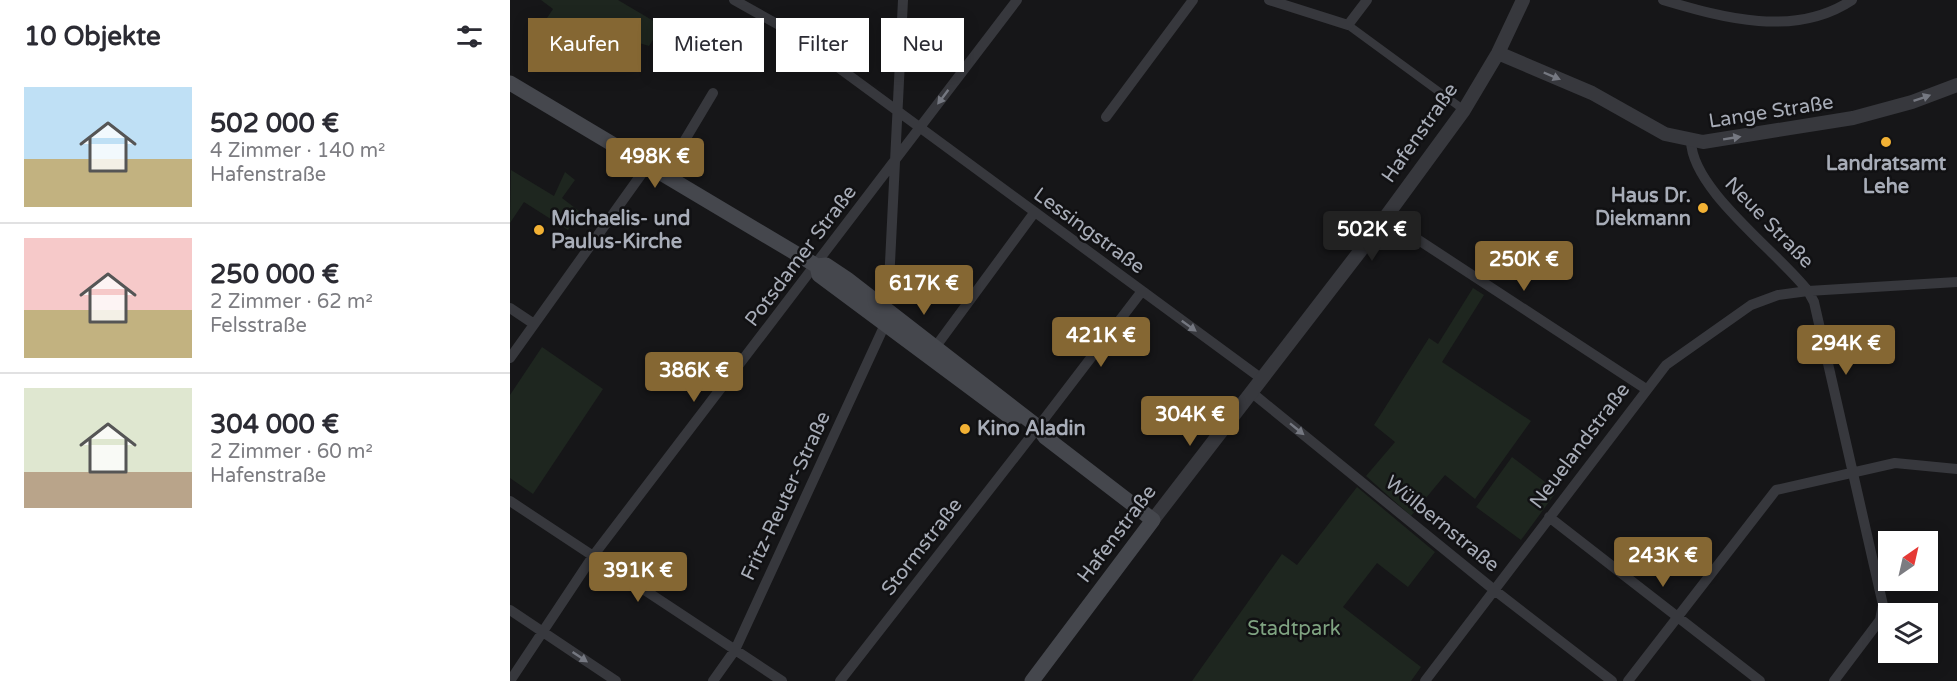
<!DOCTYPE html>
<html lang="de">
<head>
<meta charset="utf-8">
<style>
  body { margin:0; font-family:"Varela Round",sans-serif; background:#f7f7f7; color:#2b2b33; height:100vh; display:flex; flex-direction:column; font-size:22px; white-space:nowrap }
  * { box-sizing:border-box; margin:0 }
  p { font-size:20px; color:#7c7c81 }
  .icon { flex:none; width:33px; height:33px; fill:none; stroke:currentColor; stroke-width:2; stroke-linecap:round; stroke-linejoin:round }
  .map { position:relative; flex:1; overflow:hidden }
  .sheet { display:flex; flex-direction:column; background:#fff; width:510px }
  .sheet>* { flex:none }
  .top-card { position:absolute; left:18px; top:18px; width:570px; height:54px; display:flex; gap:12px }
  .needle { width:39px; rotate:34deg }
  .buttons { position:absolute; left:1368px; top:531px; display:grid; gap:12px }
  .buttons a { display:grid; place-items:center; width:60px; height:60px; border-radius:0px; background:#fff; box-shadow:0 3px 15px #0003; font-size:30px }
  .price { position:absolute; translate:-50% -51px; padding:0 14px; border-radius:6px; background:#856733; color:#fff; font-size:20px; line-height:39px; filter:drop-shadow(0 2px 3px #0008) }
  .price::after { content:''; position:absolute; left:50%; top:36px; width:18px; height:14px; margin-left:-9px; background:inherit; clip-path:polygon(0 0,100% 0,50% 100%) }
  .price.current { background:#222; color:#fff }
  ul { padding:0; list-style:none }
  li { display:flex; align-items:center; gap:18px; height:150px; padding:0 24px }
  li+li { border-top:2px solid #e1e1e2 }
  li span { display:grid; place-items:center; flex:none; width:168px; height:120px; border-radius:0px; color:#555 }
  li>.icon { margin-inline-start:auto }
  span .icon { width:72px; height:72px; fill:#fffc; stroke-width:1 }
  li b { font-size:26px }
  h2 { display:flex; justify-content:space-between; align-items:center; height:72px; padding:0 24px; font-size:26px }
  .tag { padding:0 21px; border-radius:0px; background:#fff; box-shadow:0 3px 15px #0003; font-size:21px; line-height:54px }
  .tag.current { background:#856733; color:#fff }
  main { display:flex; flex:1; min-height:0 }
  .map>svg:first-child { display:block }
  .green { fill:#1e261f }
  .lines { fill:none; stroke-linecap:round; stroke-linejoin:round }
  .pedestrian { stroke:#37383d; stroke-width:8 }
  .minor { stroke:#37383d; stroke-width:10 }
  .tertiary { stroke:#37383d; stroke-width:14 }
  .secondary { stroke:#45474d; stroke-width:15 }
  .oneway { fill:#757881 }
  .poi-dot { fill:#f2b134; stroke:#111113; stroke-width:2 }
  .labels { text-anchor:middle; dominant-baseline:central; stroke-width:5; stroke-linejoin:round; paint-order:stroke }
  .street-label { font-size:20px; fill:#a8adb8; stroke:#111113 }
  .poi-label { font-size:20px; font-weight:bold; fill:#a8adb8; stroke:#111113; text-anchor:start }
  .park-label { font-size:20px; fill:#7fa381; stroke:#111113 }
</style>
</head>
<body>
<main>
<section class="sheet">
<h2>10 Objekte<svg class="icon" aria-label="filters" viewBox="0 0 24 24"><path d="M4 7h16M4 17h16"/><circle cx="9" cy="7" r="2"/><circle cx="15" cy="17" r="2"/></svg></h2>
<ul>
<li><span style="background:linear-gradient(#bfe0f5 60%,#c2b280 0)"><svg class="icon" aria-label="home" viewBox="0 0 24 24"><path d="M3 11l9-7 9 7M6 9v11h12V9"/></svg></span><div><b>502 000 €</b><p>4 Zimmer · 140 m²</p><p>Hafenstraße</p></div></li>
<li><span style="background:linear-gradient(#f6c9c9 60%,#c2b280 0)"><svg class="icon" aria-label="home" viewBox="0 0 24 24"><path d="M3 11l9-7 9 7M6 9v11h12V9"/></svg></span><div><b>250 000 €</b><p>2 Zimmer · 62 m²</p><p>Felsstraße</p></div></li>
<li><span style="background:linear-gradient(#dfe7d0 70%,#b9a48a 0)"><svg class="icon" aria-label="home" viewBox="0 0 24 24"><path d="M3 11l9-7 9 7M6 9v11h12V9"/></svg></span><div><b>304 000 €</b><p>2 Zimmer · 60 m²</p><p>Hafenstraße</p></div></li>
</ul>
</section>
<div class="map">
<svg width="1447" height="681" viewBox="0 0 1447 681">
  <rect width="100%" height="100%" fill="#161618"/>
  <path class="green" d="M31,0h77l44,26 -13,20 -46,-14 -16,17 -26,-17 -3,4 -15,-12 10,-15z
    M1,170l43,26 11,-24 10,8 -13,18 17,13 -11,19 -44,-28 -14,21z
    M963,288l11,7 -42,67 89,59 -56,78 -30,-24 -34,41 -45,-40 29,-34 -21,-17 55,-87 9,6z
    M32,347l61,42 -70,105 -23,-16v-83z
    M1002,457l45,34 -36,49 -45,-33z
    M847,487l78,65 -27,35 -31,-24 -34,44 78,60 -10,14h-219l90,-127 15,11z"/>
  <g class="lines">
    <path class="pedestrian" d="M838,25l116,85"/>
    <path class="minor" d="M224,0l52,29 476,350
      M759,0l79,25 19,-25
      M1153,0c60,18 132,38 189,0
      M596,117l87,-117
      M1181,141c1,49 87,111 117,150l149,-9
      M154,175l49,-82
      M875,218l261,171
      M367,301l12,-18 14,-283
      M0,308l24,16
      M421,353l103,-140
      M0,358l138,-193
      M741,392l242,197 119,92
      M528,427l104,-136
      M0,501l272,180
      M1039,517l211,164
      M0,610l106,71
      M0,681l83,-125 424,-556
      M203,681l22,-31 152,-330
      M330,681l192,-246
      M915,681l241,-316 85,-60 27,-10 30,-4 6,11 69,303 -3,15 -46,61
      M1118,681l148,-191 119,-27 62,6"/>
    <path class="tertiary" d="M988,53l94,40 73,41 38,8 150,-24 59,-16 45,-17
      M643,520l218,-283 93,-127 34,-57 25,-53"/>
    <path class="secondary" d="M0,83l307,183 9,-1 21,14 191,148 7,10 108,83 -121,161
      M307,266l2,9 195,145"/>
  </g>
  <defs><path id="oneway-solid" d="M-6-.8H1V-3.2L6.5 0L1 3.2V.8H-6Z" transform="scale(1.5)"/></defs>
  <g class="oneway">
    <use href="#oneway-solid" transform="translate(1042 76) rotate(23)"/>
    <use href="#oneway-solid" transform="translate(433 97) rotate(127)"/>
    <use href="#oneway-solid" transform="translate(1412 98) rotate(-19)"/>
    <use href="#oneway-solid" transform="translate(1222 138) rotate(-9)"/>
    <use href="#oneway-solid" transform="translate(679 326) rotate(36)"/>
    <use href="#oneway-solid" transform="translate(787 429) rotate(39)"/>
    <use href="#oneway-solid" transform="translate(70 657) rotate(34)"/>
  </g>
  <g class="poi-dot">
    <circle cx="1376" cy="142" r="6"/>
    <circle cx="1193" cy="208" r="6"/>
    <circle cx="29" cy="230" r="6"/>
    <circle cx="455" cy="429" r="6"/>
  </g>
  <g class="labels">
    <g class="street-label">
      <text transform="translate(1261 112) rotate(-9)">Lange Straße</text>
      <text transform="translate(910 133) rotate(-55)">Hafenstraße</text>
      <text transform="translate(1259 223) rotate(46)">Neue Straße</text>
      <text transform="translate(579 231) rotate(36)">Lessingstraße</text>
      <text transform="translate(291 256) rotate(-53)">Potsdamer Straße</text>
      <text transform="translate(1070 446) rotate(-53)">Neuelandstraße</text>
      <text transform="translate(276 496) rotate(-65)">Fritz-Reuter-Straße</text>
      <text transform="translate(932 524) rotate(39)">Wülbernstraße</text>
      <text transform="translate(607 534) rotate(-53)">Hafenstraße</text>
      <text transform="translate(412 547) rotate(-52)">Stormstraße</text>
    </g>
    <g class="poi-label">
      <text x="1376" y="164" text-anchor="middle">Landratsamt<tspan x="1376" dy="23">Lehe</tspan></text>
      <text x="1181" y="196" text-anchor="end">Haus Dr.<tspan x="1181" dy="23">Diekmann</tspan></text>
      <text x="41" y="219">Michaelis- und<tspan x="41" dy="23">Paulus-Kirche</tspan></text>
      <text x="467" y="429">Kino Aladin</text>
    </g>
    <g class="park-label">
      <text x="784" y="629">Stadtpark</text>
    </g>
  </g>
</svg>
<div class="buttons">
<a><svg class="needle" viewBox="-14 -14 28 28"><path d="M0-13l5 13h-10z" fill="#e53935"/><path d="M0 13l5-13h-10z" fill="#7c7c81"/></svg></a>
<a><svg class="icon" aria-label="layers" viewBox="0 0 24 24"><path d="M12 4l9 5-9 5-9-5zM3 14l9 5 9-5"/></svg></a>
</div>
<b class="price" style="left:145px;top:189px">498K €</b>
<b class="price current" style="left:862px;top:262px">502K €</b>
<b class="price" style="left:1014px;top:292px">250K €</b>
<b class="price" style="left:414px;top:316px">617K €</b>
<b class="price" style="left:591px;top:368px">421K €</b>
<b class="price" style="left:1336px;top:376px">294K €</b>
<b class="price" style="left:184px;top:403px">386K €</b>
<b class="price" style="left:680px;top:447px">304K €</b>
<b class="price" style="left:1153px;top:588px">243K €</b>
<b class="price" style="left:128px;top:603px">391K €</b>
<div class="top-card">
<a class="tag current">Kaufen</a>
<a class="tag">Mieten</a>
<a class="tag">Filter</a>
<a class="tag">Neu</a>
</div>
</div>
</main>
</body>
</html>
